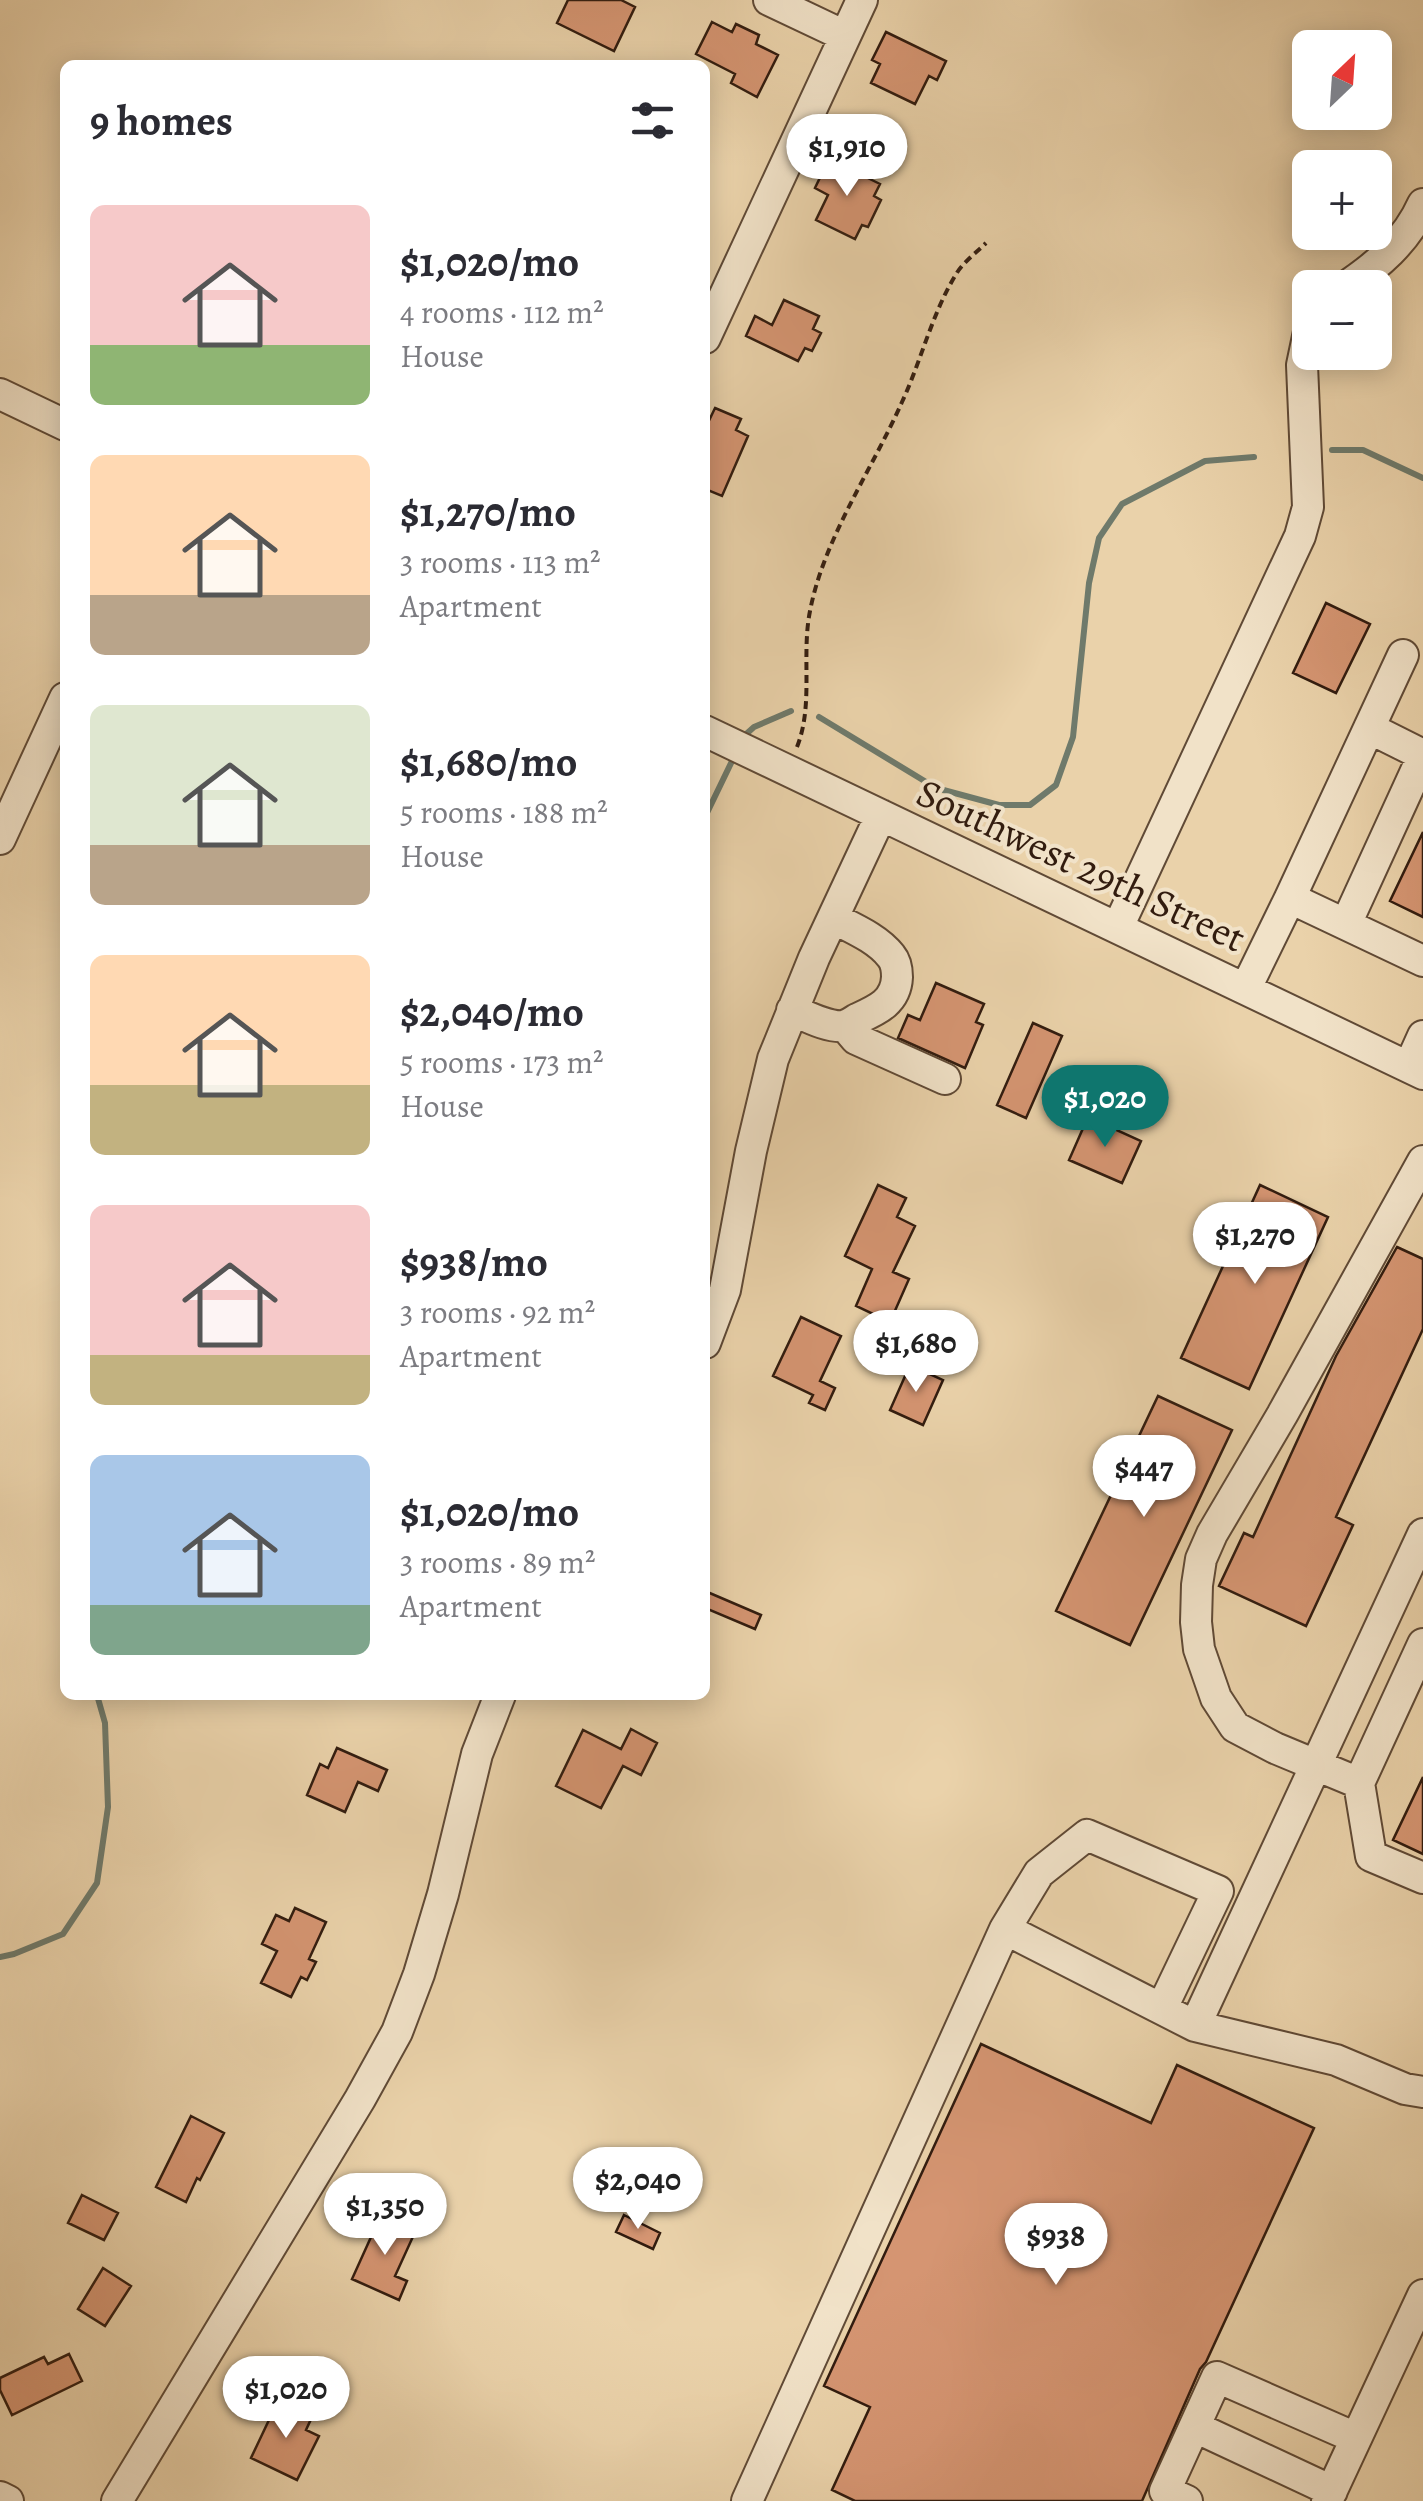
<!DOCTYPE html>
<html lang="en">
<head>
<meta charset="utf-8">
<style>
  body { margin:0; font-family:Alegreya,serif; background:#f2f2f3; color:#2b2b33; height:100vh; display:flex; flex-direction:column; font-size:38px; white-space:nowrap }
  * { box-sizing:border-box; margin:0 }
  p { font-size:32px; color:#7c7c81 }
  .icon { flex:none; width:55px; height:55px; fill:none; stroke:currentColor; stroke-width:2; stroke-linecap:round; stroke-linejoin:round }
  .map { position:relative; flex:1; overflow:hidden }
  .sheet { position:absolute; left:60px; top:60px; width:650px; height:1640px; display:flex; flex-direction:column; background:#fff; border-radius:15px; box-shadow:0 5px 25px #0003 }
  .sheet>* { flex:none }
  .needle { width:65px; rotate:25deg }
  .fabs { position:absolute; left:1292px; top:30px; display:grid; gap:20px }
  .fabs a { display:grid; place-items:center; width:100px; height:100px; border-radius:15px; background:#fff; box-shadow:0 5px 25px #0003; font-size:50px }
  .price { position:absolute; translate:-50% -85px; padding:0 22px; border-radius:35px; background:#fff; color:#222; font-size:32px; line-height:65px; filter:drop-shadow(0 2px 5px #0008) }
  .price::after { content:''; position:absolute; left:50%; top:60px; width:30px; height:22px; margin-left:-15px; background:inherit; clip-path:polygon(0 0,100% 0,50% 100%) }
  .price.on { background:#0f766e; color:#fff }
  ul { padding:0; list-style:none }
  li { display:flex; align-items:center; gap:30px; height:250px; padding:0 30px }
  li span { display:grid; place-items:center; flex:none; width:280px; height:200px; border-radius:15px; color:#555 }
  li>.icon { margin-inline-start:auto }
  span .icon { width:120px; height:120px; fill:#fffc; stroke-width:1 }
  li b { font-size:42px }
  h2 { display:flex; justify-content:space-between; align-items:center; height:120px; padding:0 30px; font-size:42px }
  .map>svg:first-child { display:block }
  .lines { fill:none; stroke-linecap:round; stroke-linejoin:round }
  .stream { stroke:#6f7a6b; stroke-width:6 }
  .building { fill:#d59572; stroke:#321c0f; stroke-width:2.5 }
  .minor-casing { stroke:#604a36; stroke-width:34 }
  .path { stroke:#321c0f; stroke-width:4; stroke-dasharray:8 5; stroke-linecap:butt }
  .minor { stroke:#f1e2c8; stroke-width:30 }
  .labels { text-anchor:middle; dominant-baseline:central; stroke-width:8; stroke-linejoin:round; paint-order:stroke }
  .street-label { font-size:40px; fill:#321c0f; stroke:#f1e2c8 }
</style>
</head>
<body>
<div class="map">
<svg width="1423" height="2501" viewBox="0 0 1423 2501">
  <rect width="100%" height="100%" fill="#ead2aa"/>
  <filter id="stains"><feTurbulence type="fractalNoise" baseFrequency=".002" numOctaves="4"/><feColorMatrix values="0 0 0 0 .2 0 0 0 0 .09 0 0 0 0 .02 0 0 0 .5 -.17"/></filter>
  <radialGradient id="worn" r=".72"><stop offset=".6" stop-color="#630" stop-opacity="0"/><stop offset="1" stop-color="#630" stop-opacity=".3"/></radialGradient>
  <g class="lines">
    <path class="stream" d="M1332,450h31l60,28
      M819,717l117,71 63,17h31l26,-20 17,-48 16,-154 10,-45 23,-34 83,-43 49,-4
      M744,736l10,-9 37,-16
      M705,817l28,-58
      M0,1957l14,-3 49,-20 34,-51 11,-76 -3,-84 -8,-28"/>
  </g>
  <path class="building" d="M568,0h53l14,7 -21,44 -57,-28z
    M712,22l20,10 4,-8 23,11 -3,9 22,11 -21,42 -26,-14 4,-9 -39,-20z
    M886,32l60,29 -9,19 -8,-4 -14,28 -44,-21 9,-19 -8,-4z
    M829,159l51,25 -6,12 7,4 -13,27 -6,-2 -7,14 -39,-19 12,-25 -13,-7z
    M784,300l35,16 -6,13 8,4 -9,18 -7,-3 -7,13 -52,-25 9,-20 17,9z
    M715,408l26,11 -5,11 12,6 -26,60 -17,-7v-60z
    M1326,603l44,21 -34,69 -43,-20z
    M1423,832v85l-33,-16z
    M936,983l48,21 -8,18 7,3 -18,43 -67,-30 10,-23 12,5z
    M1033,1023l29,13 -36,82 -29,-13z
    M1088,1117l53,24 -19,42 -53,-23z
    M878,1185l28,13 -9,19 18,9 -22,46 16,7 -19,43 -34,-16 16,-37 -27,-13z
    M1260,1185l68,32 -79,172 -68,-31z
    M1397,1247l26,12v70l-87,188 17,8 -47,101 -87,-40 25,-53 9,4 83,-181z
    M801,1317l40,19 -21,45 15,7 -10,22 -16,-7 4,-8 -40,-19z
    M910,1365l33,15 -20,45 -33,-15z
    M1158,1396l74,34 -102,215 -74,-34z
    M705,1591l56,24 -6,14 -50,-21z
    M631,1729l26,14 -16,32 -18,-9 -22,42 -45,-22 27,-56 38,19z
    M337,1748l50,22 -9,21 -20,-9 -13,30 -38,-17 13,-31 8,4z
    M1423,1777v77l-30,-14z
    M295,1908l31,14 -17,37 7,3 -9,18 -6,-3 -10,20 -30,-14 16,-32 -15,-7 14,-29 13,6z
    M981,2044l170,79 26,-58 137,63 -108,234 -6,7 -58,132h-287l-23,-11 38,-83 -46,-21z
    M191,2116l33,17 -24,47 -3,-2 -11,24 -30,-15z
    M82,2195l36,18 -14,27 -36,-17z
    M381,2215l35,15 -21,46 12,5 -8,19 -47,-21z
    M624,2215l36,18 -7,16 -37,-17z
    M103,2268l28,18 -26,40 -27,-17z
    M69,2354l13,27 -70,34 -12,-25v-12l44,-21 4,7z
    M278,2401l34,16 -6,13 13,6 -22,44 -46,-22z"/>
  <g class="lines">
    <g class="minor-casing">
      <path id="minor" d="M769,0l76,36
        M1344,288c34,-23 62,-46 79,-84
        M705,338l157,-338
        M0,394l65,31
        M705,731l718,343
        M0,839l65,-141
        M1290,898l133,63
        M1346,924l76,-166 -1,-4 -52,-26
        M1118,927l182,-391 8,-29 -6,-142 8,-38
        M1246,988l44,-90 113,-243
        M792,1010c14,6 36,18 52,16 3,-1 10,-5 13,-7 20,-9 39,-17 40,-42 0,-8 -1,-15 -6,-21 -14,-18 -39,-28 -58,-38
        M845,1026l11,13 89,40
        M1409,1067l14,-31
        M1423,1161l-141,254 -70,119 -11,25 -4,26 -1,37 3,27 17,49 19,29 40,21 84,35 64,-139
        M705,1343l20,-53 26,-139 22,-92 41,-101 67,-143
        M1359,1783l12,73 52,22
        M1005,1929l34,-56 48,-38 131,56 -56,117
        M1195,2026l228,-492
        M1195,2427l137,64
        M0,2497l8,4
        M117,2501l243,-402 37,-67 22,-58 24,-80 34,-140 23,-59
        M747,2501l258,-572 190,97 141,34 69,29 18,3
        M1187,2501l-22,-10 52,-114 139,61
        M1327,2501l96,-206"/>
    </g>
    <path class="path" d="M797,747c17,-43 4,-91 13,-136 14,-73 62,-141 92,-209 19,-41 30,-88 53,-126 7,-13 21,-23 31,-33"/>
    <use href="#minor" class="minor"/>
  </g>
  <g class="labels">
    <g class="street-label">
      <text transform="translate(1081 865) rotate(25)">Southwest 29th Street</text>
    </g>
  </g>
  <rect width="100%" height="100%" filter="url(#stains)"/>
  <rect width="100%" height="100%" fill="url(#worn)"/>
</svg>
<div class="fabs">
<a><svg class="needle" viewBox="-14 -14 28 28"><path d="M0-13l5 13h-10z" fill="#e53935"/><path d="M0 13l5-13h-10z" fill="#7c7c81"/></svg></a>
<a>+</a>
<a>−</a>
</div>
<b class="price" style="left:847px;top:199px">$1,910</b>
<b class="price on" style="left:1105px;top:1150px">$1,020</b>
<b class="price" style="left:1255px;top:1287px">$1,270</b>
<b class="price" style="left:916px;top:1395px">$1,680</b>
<b class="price" style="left:1144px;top:1520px">$447</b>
<b class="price" style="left:638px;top:2232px">$2,040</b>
<b class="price" style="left:385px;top:2258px">$1,350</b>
<b class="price" style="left:1056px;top:2288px">$938</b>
<b class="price" style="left:286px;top:2441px">$1,020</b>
<section class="sheet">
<h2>9 homes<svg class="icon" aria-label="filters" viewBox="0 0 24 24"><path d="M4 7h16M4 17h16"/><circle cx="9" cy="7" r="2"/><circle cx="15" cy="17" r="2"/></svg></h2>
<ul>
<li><span style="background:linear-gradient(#f6c9c9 70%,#8fb573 0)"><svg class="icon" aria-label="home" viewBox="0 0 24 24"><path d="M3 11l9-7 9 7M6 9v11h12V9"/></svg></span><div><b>$1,020/mo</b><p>4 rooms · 112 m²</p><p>House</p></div></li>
<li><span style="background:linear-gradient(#ffd9b3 70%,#b9a48a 0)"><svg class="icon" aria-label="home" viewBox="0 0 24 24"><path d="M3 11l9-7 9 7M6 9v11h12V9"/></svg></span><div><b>$1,270/mo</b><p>3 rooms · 113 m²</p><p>Apartment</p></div></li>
<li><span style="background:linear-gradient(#dfe7d0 70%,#b9a48a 0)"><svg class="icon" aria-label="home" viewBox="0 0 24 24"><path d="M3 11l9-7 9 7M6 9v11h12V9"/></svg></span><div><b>$1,680/mo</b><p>5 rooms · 188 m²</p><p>House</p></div></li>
<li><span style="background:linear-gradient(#ffd9b3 65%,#c2b280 0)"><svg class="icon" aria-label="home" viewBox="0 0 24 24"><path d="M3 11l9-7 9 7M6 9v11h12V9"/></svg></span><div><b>$2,040/mo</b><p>5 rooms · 173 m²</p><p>House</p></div></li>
<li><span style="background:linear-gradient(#f6c9c9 75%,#c2b280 0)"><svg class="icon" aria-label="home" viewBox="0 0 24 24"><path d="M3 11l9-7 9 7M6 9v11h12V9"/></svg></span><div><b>$938/mo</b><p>3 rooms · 92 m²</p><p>Apartment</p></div></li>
<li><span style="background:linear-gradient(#a9c7e8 75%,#7fa58c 0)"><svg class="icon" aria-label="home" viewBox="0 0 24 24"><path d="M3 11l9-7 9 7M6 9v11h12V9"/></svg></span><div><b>$1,020/mo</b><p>3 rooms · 89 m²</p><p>Apartment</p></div></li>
</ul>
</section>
</div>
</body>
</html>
